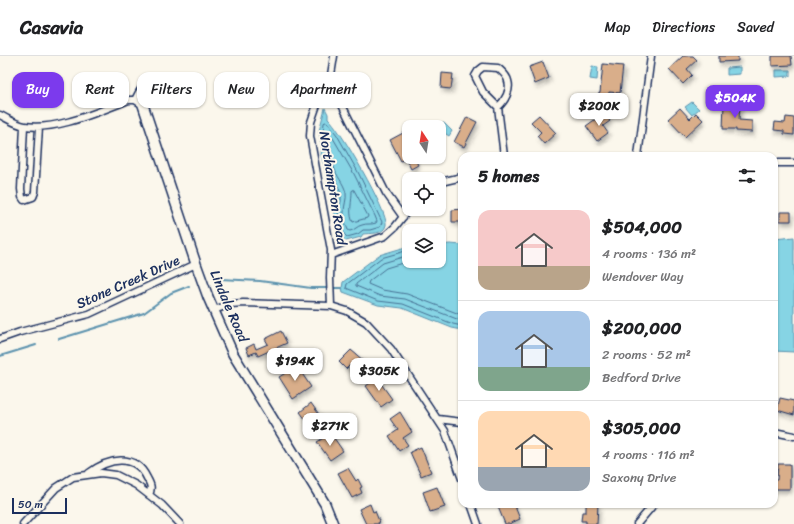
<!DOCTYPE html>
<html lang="en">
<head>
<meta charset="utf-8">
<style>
  body { margin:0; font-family:Sriracha,sans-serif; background:#f2f2f2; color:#202124; height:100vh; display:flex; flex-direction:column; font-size:15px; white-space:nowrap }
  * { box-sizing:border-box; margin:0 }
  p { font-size:13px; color:#757577 }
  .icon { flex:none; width:22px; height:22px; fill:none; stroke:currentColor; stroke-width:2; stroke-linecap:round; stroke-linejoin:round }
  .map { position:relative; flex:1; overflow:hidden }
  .details { position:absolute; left:458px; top:96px; width:320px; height:356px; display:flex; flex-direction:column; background:#fff; border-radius:12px; box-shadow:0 1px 3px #0004 }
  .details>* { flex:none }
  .guide { position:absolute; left:12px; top:16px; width:380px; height:36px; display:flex; gap:8px }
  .needle { width:26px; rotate:348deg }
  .tools { position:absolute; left:402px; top:64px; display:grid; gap:8px }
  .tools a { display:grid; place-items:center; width:44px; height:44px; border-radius:8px; background:#fff; box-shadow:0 1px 3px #0004; font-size:20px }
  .scale { position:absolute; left:12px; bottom:10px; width:55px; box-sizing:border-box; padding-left:4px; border:2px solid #1b2f5e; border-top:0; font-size:11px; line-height:14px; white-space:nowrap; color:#1b2f5e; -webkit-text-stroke:3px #fbf7ec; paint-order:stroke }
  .price { position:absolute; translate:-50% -34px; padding:0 9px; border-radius:8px; background:#fff; color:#222; font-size:13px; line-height:26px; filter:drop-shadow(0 1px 2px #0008) }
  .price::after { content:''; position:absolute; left:50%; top:24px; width:12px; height:9px; margin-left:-6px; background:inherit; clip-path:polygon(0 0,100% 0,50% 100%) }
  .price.current { background:#7c3aed; color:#fff }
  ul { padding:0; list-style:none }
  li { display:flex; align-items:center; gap:12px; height:100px; padding:0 20px }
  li+li { border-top:1px solid #e0e0e0 }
  li span { display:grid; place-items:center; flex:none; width:112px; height:80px; border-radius:12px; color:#555 }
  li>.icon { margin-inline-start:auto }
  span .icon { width:48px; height:48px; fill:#fffc; stroke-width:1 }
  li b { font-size:17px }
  h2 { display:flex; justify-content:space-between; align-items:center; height:48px; padding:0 20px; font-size:17px }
  .tag { padding:0 14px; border-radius:12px; background:#fff; box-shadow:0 1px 3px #0004; font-size:14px; line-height:36px }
  .tag.current { background:#7c3aed; color:#fff }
  header { display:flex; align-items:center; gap:24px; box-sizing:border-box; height:56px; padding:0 20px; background:#fff; border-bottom:1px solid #e0e0e0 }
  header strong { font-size:19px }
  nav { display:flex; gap:22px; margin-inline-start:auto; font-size:14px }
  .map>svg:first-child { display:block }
  .water { fill:#86d4e4; stroke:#5b92ae }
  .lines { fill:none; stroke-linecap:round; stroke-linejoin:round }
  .shore { stroke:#467194; stroke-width:1 }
  .stream { stroke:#5b92ae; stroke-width:2 }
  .building { fill:#d9ae8a; stroke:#1b2f5e; filter:url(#shadow) }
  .street-casing { stroke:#1b2f5e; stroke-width:9 }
  .secondary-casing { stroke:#1b2f5e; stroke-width:12 }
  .street { stroke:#fbf7ec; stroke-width:6 }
  .secondary { stroke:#fbf7ec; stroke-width:9 }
  .labels { text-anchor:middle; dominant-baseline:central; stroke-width:4; stroke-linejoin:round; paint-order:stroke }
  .street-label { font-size:14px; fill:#1b2f5e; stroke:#fbf7ec }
</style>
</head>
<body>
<header>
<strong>Casavia</strong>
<nav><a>Map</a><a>Directions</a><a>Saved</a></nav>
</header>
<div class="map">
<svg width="794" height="468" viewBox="0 0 794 468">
  <defs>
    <filter id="shadow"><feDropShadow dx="2" dy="3.5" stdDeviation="2" flood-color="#0004"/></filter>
  </defs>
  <rect width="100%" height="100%" fill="#fbf7ec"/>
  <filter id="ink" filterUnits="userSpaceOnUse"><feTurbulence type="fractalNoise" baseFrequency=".025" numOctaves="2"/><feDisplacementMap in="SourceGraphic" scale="8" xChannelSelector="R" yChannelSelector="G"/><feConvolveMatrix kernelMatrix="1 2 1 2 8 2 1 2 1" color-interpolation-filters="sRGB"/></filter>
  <g filter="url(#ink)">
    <path class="water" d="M592,10l6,1 -1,13 -7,-1z
      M740,11v7l-13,1v-7z
      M776,14h14v6l-14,1z
      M741,39h11l4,4 -5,4 -10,-2z
      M692,46l7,7 -7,6 -7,-8z
      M325,52l3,6v4c11,9 61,95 58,107 -2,10 -16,8 -23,9l-2,3 -15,4 -6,-5 -6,-23 3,-19 -5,-11 -6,-10 -5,-19 1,-6 -3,-17z
      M444,67l8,8 -3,5 -6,-4 -3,-8z
      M794,181v115l-20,-1v-112z
      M450,188l12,1v85l-10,-2 -50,-20 -24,-3 -35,-13 -1,-4 1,-6 36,-27 30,-9v15h30v-16z"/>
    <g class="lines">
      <path class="shore" d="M327,66l10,13 21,37 24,50 -2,5 -10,3h-7l-5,4 -11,3 -3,-3 -6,-21 3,-12v-7l-5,-13 -7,-10 -6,-39 1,-9z
        M330,81l3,1 21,36 21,42 2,5 -1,2c-5,2 -9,0 -14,2 -5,1 -7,5 -12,6l-2,-1c-2,-5 -5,-13 -4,-18 0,-7 3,-13 2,-19 -2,-10 -10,-17 -12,-26 -3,-9 -3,-19 -5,-28z
        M354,134l14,26 -1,2 -14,4 -1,-2c-3,-9 0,-18 0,-29z
        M409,194l-28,8 -34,26 -1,4 32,13 25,3 50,20 9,2
        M409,199l-26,8 -27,21v2l24,10 25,3 57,22
        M409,205l-23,7 -17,13 -1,3 14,6 25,4 55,21"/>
      <path class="stream" d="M220,223l40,2 51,7h31
        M59,283l85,-26 27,-20 18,-7
        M0,300l36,-11"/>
    </g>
    <path class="building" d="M683,0h10l4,4 -10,9 5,6 -9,9 -14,-15z
      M719,0h19v5l-19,1z
      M772,0h19l1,9 -20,1z
      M543,6l6,16 -14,6 -6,-17z
      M603,8l20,2 -3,27 -11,-1 -1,10 -10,-2 1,-7h1z
      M442,17l11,1 -2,15 -10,-1z
      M724,47h16l-1,17 13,1v11l-16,-1v-2h-13z
      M680,52l10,11 6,-6 7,7 -18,17 -17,-18z
      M604,57l6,8 -7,5 5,7 -11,8 -11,-15z
      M539,59l17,18 -12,11 -7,-8 4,-4 -10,-10z
      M467,61l10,5 -13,25 -10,-5z
      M786,61l8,1v17l-10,-1v-3l-10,-1 1,-8 10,1z
      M403,77l6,11v13l-8,4 -11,-21z
      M414,101l4,8 -7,4 -4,-8z
      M462,153v13h-10v-12z
      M780,156h11v9h-11z
      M281,275l6,12 -29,13 -2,-4 -7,3 -3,-7 8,-4 2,5 12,-5 -3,-5z
      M351,294l19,16 -8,9 -12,-10 -4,4 -7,-7z
      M297,310l14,21 -18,12 -14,-22z
      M377,322l15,21 -11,8 -15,-21z
      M780,342l14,3v14l-17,-5z
      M311,347l12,17 -11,8 -12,-16z
      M400,356l12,20 -9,6 5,7 -9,6 -10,-15 9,-6 -8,-11z
      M328,379l4,5 2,-2 9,13 -13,9 -13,-18z
      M421,391l10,25 -10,4 -11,-24z
      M778,408h12v25h-16v-9h3z
      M348,412l8,13 2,-2 4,8 -2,1 2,5 -10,5 -14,-25z
      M437,431l8,20 -15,5 -7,-20z
      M370,448l3,8 2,-1 4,10 -1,1 1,2h-13l-7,-15z
      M504,448h10l6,15 -11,5h-4l-7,-17z
      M586,448h12l-1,20h-11v-3h-5l1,-9h4z"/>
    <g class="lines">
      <g class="street-casing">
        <path id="street" d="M483,11l15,1c3,3 9,7 10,13 3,9 -3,20 -10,26l-15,-15 -8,-16 3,-5z
          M330,25l56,112 17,24
          M498,51l6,49
          M0,59c8,4 17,10 25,11 32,5 74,-15 104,-26h6l8,5c10,-4 14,-7 17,-18l-2,-4 -4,-3c-11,3 -14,10 -19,20
          M24,70l-3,63 1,8 2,3 9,-3 2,-5 4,-65
          M638,100l13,-100
          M774,107h20
          M439,128l6,-3 17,-4
          M331,199l54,-19 10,-9 14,-18
          M331,250l-1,-28 1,-28 -21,-114 1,-14 9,-26 10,-15 4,-25
          M214,254l17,-6 12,-1 88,3 16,5 19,11 25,27 54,82 17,48
          M0,283l20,-7 69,-18 107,-50
          M438,363l24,3
          M774,376l20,4
          M89,417c19,-14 46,-21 58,5 4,7 5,10 2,17
          M471,448l7,20
          M23,468l33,-36 17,-11 28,-4 15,2 20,10 26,20 18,19
          M637,468l17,-20"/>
      </g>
      <g class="secondary-casing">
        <path id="secondary" d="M143,49l53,159 12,33 25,57 92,150 8,20"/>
      </g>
      <use href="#street" class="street"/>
      <use href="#secondary" class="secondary"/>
    </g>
  </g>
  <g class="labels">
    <g class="street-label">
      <text transform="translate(333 132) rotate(81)">Northampton Road</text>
      <text transform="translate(128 226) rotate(-24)">Stone Creek Drive</text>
      <text transform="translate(229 250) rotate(67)">Lindale Road</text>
    </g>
  </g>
</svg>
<div class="tools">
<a><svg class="needle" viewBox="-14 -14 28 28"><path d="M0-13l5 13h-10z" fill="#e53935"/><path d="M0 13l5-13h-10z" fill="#757577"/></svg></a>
<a><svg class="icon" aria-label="locate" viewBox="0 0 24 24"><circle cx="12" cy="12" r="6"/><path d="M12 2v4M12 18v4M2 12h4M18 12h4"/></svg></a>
<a><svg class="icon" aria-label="layers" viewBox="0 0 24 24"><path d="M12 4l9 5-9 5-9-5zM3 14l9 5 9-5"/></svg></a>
</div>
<div class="scale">50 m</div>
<b class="price current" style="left:735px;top:63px">$504K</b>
<b class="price" style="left:599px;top:71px">$200K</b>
<b class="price" style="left:295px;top:326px">$194K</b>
<b class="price" style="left:379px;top:336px">$305K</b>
<b class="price" style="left:330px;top:391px">$271K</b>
<div class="guide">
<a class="tag current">Buy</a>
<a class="tag">Rent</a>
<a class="tag">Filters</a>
<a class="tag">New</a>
<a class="tag">Apartment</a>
</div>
<section class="details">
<h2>5 homes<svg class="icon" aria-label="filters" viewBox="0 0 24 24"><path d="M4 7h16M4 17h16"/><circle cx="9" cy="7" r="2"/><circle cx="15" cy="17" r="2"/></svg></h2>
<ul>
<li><span style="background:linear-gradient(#f6c9c9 70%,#b9a48a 0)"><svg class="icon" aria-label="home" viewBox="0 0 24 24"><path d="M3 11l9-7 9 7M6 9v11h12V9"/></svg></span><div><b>$504,000</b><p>4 rooms · 136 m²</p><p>Wendover Way</p></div></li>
<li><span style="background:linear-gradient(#a9c7e8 70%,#7fa58c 0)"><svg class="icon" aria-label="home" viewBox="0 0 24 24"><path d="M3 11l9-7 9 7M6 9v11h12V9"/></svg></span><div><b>$200,000</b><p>2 rooms · 52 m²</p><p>Bedford Drive</p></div></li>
<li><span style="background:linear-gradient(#ffd9b3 70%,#9aa5b1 0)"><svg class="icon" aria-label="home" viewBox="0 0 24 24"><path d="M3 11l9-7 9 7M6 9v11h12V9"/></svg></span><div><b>$305,000</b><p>4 rooms · 116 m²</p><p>Saxony Drive</p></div></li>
</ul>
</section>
</div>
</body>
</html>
